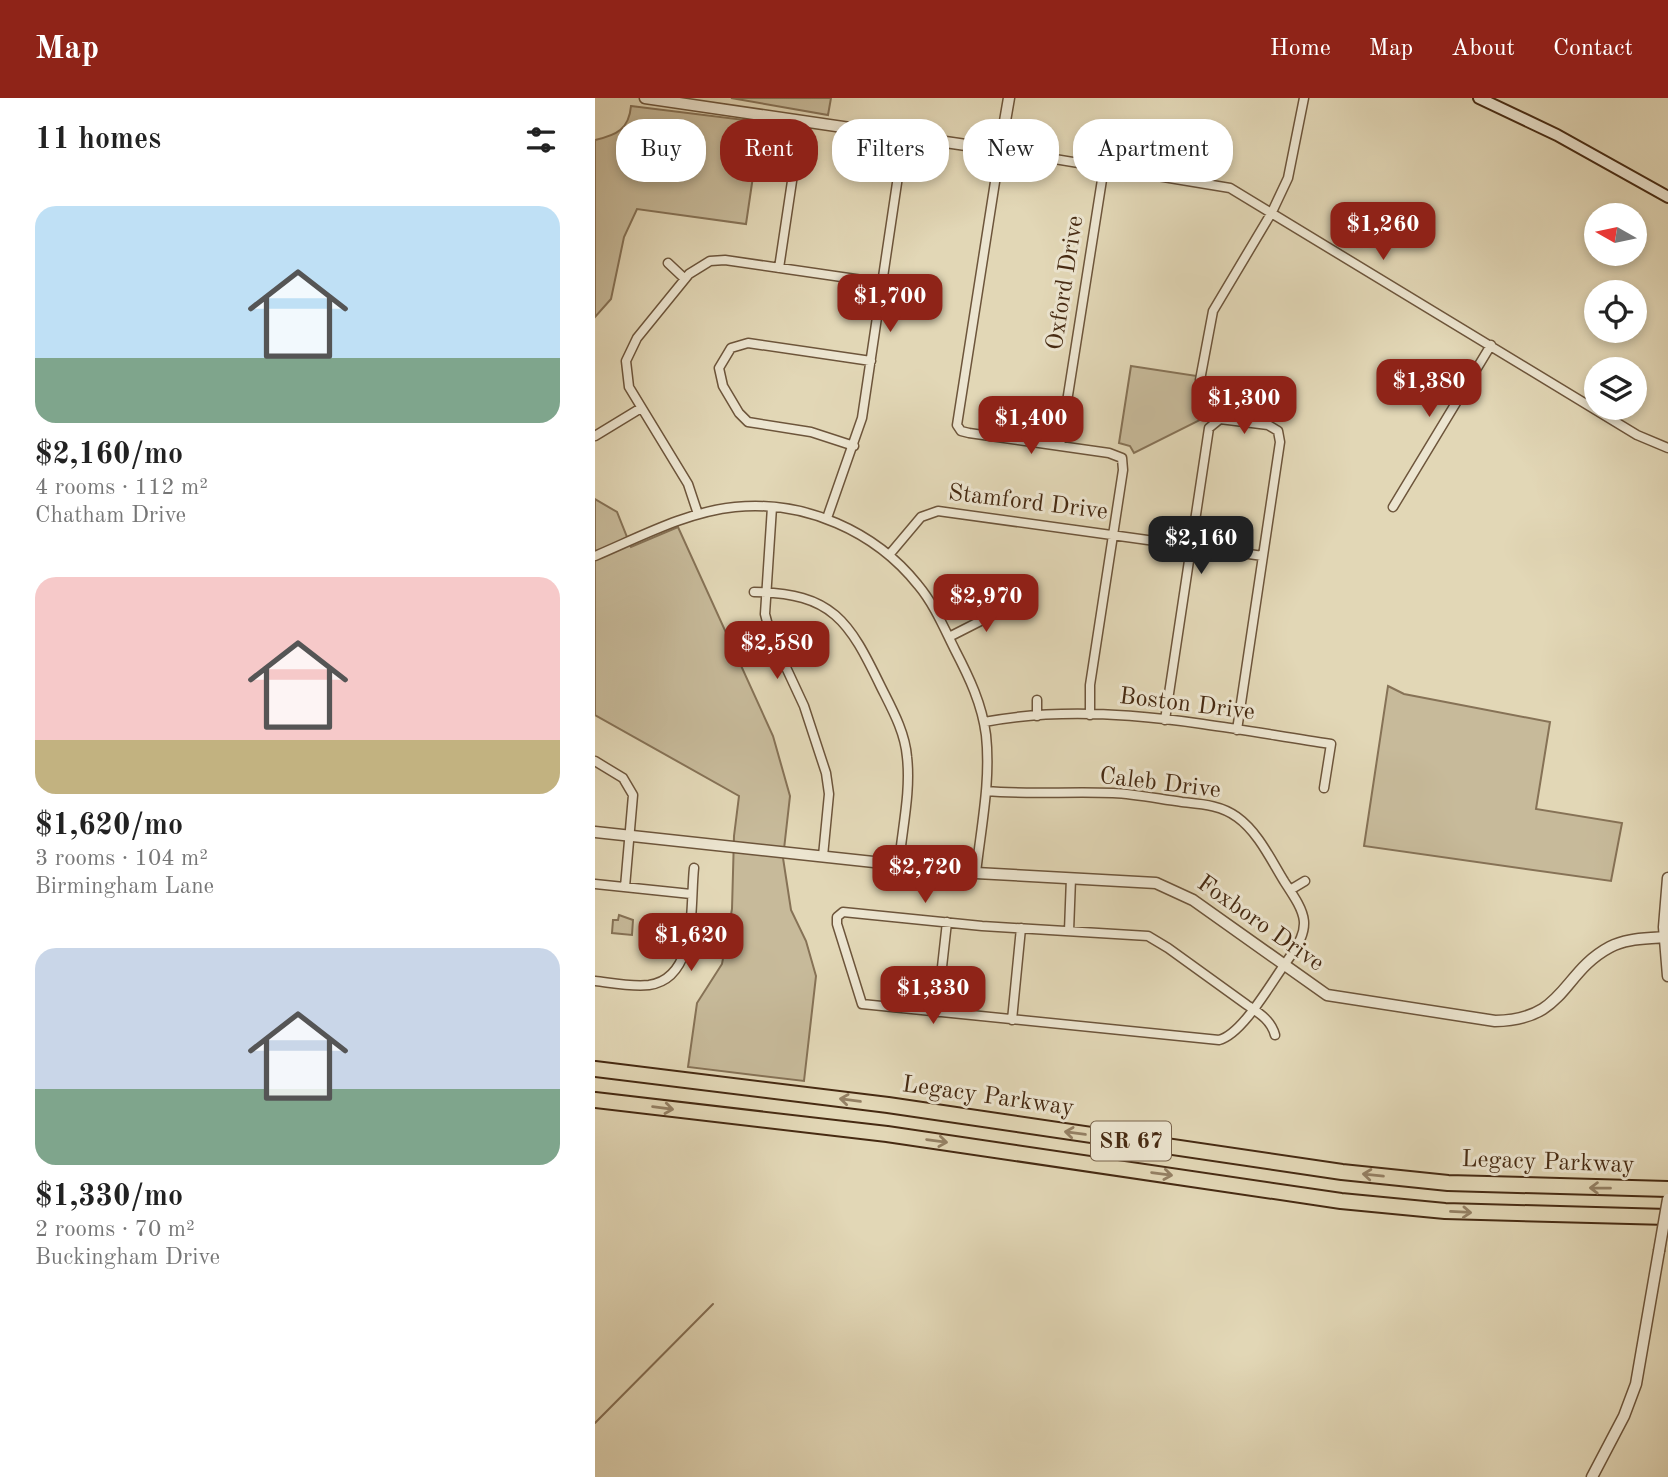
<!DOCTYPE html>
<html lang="en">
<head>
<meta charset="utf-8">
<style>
  body { margin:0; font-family:"Old Standard TT",serif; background:#f6f6f6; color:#222; height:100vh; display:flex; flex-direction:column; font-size:26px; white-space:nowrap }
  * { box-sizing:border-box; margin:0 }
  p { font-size:23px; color:#767676 }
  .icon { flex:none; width:38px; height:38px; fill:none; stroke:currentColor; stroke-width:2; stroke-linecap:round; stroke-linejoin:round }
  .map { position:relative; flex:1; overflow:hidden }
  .panel { display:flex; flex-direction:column; background:#fff; width:595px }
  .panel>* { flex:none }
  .hud { position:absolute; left:21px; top:21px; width:665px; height:63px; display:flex; gap:14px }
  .needle { width:46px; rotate:279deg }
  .fabs { position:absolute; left:989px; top:105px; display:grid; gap:14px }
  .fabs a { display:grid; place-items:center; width:63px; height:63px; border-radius:50%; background:#fff; box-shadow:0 4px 10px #0003; font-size:35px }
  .price { position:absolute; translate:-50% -60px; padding:0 16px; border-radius:14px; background:#8f2418; color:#fff; font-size:23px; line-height:46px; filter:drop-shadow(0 2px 4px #0008) }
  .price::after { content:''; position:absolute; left:50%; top:42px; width:21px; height:16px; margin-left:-10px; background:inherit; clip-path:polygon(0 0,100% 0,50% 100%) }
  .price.selected { background:#222; color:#fff }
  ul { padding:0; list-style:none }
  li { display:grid; align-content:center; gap:14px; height:371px; padding:0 35px }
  li span { display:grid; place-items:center; height:217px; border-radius:21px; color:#555 }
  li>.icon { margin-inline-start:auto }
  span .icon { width:126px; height:126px; fill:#fffc; stroke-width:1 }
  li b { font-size:30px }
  h2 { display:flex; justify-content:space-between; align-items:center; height:84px; padding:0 35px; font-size:30px }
  .chip { padding:0 24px; border-radius:28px; background:#fff; box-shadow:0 4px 10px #0003; font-size:24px; line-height:63px }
  .chip.selected { background:#8f2418; color:#fff }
  header { display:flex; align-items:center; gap:42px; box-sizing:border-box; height:98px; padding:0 35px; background:#8f2418; color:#fff }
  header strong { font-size:33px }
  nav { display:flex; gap:38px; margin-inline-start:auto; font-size:24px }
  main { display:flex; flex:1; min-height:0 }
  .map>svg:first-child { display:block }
  .green { fill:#c7ba9a; stroke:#867256; stroke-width:2 }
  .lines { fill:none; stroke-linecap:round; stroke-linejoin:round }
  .stream { stroke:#846e53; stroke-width:2 }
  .minor-casing { stroke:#6d553b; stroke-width:11 }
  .tertiary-casing { stroke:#6d553b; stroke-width:13 }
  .secondary-casing { stroke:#462a12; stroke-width:14 }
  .motorway-casing { stroke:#462a12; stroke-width:18 }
  .minor { stroke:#ece5d0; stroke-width:8 }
  .tertiary { stroke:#ece5d0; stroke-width:10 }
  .secondary { stroke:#ece5d0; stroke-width:10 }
  .motorway { stroke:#e2d7b6; stroke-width:14 }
  .tertiary-bridge-casing { stroke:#6d553b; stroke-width:13; stroke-linecap:butt }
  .tertiary-bridge { stroke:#ece5d0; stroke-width:10 }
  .oneway { stroke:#948064 }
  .labels { text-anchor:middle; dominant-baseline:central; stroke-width:6; stroke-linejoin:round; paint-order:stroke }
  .shield { fill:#ece5d0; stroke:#78624b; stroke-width:2 }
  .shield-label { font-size:23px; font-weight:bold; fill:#462a12 }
  .street-label { font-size:24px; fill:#462a12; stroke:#ece5d0 }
</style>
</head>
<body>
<header>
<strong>Map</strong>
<nav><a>Home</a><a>Map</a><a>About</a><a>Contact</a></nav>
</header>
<main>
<section class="panel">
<h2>11 homes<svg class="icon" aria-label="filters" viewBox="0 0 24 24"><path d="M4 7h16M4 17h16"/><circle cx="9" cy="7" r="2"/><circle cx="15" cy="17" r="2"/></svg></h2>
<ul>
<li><span style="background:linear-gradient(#bfe0f5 70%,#7fa58c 0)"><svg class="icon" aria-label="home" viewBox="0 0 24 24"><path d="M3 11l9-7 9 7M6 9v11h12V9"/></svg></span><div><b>$2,160/mo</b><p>4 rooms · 112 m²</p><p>Chatham Drive</p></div></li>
<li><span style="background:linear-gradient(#f6c9c9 75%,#c2b280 0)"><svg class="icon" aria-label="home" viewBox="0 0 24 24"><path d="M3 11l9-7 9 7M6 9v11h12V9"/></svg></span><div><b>$1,620/mo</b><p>3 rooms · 104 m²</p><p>Birmingham Lane</p></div></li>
<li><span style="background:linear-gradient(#c9d6e8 65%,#7fa58c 0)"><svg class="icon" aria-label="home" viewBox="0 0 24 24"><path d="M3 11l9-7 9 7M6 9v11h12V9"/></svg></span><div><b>$1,330/mo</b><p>2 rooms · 70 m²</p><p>Buckingham Drive</p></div></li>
</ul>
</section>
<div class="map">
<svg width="1073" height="1379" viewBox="0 0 1073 1379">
  <rect width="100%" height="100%" fill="#e2d7b6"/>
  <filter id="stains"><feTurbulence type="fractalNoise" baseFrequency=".00286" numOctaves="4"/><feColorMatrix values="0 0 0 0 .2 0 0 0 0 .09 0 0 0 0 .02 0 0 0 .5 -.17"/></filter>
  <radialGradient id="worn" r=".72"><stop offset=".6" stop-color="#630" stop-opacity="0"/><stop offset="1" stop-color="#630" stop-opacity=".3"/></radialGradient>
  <path class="green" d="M136,0h100l-3,17z
    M36,8l130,16 -15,102 -109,-15 -13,28 -13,62 -16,18v-177c22,-5 34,-11 36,-34z
    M536,268l79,12 -8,30 6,8 -74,37 -4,-7 -11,-3z
    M0,401l22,13 14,35 47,-20 95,209 17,60 -7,62 8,52 15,31 10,35 -12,105 -116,-14 9,-64 25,-39 10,-55 2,-73 5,-40 -144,-81z
    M793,588l16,8 146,28 -14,87 86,14 -11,58 -247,-35z
    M24,817l14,5 -1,15 -20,-2 1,-13h5z"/>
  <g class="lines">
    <path class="stream" d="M0,1325l118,-119"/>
    <g class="minor-casing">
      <path id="minor" d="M73,165l17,16
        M184,170l22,-147
        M605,282l13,-69 59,-99 16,-34 16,-80
        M0,338l46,-28
        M259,348l-43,-14 -63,-10 -9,-9 -16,-27 -4,-18 12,-20 17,-5 123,18
        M465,348l44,-279
        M177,409l-7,107 5,19 34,73 22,67 3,21 -6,62
        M798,409l98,-162
        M103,416l-10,-30 -59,-97 -3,-26 11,-23 52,-64 21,-13 15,-1 158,23
        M232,420l35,-100 42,-282
        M294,457l32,-38 17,-6 325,45
        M0,458c45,-19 91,-44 140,-49 70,-7 140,24 183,78 16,19 26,43 37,65 14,27 27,54 31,85 5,46 -5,92 -10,138
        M159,494c79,1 95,29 127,95 11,22 24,45 26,70 4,35 -5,72 -8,107
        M354,539l61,-31
        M442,602v16
        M495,617v-30l33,-215 -1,-12 -13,-5 -140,-20 -8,-2 -4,-6 43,-275 230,38 407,247 31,13
        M570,622l44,-292 11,-9 48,6 10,6 2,11 -43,288
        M389,624c115,-22 233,5 347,22l-7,44
        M0,663l28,17 10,17 -8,92
        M391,693c42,4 84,0 127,2 23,1 46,6 69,9 19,2 39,3 55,15 21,15 34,43 47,64 23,35 29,44 3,80 -15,20 -44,73 -68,79l-357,-36 -25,-80v-7l6,-5 139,14 166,10 20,12 79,57c12,8 24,15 28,30
        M0,786l96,10
        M695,792l15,-9
        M474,833l2,-53
        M0,883c17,2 37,6 54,4 49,-7 41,-81 45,-117
        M342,914l10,-90
        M417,922l9,-92"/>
    </g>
    <g class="tertiary-casing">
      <path id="tertiary" d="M50,0l355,52 9,-52
        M0,734l381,41 180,10 37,17 134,95 168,26c71,-1 66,-48 115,-74 17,-9 36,-8 54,-10
        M1073,780l-4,49 4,49
        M997,1379l32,-61 12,-32 23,-133"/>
    </g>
    <g class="secondary-casing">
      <path id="secondary" d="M884,0l78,37 111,62"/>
    </g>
    <g class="motorway-casing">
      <path id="motorway" d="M0,971l293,36 454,67 106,11 220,6
        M0,1002l292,34 454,67 104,10 223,6"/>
    </g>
    <use href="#minor" class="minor"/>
    <use href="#tertiary" class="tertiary"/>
    <use href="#secondary" class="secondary"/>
    <use href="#motorway" class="motorway"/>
    <g class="tertiary-bridge-casing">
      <path id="tertiary-bridge" d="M1064,1153l9,-52"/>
    </g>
    <use href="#tertiary-bridge" class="tertiary-bridge"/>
  </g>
  <defs><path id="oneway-shaft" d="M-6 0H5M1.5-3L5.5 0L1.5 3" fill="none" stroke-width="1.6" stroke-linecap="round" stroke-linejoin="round" transform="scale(1.75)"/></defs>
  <g class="oneway">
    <use href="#oneway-shaft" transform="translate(255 1002) rotate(-172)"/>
    <use href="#oneway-shaft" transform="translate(68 1010) rotate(7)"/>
    <use href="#oneway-shaft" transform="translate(480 1035) rotate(-172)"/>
    <use href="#oneway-shaft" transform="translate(342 1043) rotate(8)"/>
    <use href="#oneway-shaft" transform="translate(567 1076) rotate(8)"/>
    <use href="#oneway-shaft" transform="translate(778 1077) rotate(-174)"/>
    <use href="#oneway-shaft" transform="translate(1005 1090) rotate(-179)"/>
    <use href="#oneway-shaft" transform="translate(866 1114) rotate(3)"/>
  </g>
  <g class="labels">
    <rect class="shield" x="496" y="1023.5" width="80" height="39" rx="5"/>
    <g class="shield-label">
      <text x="536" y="1043">SR 67</text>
    </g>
    <g class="street-label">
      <text transform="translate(471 185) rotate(-81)">Oxford Drive</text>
      <text transform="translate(433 405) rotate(7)">Stamford Drive</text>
      <text transform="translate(592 607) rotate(7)">Boston Drive</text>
      <text transform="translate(565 686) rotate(7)">Caleb Drive</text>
      <text transform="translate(665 826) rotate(35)">Foxboro Drive</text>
      <text transform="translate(393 999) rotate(8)">Legacy Parkway</text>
      <text transform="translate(953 1065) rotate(2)">Legacy Parkway</text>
    </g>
  </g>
  <rect width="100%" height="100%" filter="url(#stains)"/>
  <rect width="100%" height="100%" fill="url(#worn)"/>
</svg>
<div class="fabs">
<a><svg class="needle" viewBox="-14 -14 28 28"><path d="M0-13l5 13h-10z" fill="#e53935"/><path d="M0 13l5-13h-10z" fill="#767676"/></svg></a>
<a><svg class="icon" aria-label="locate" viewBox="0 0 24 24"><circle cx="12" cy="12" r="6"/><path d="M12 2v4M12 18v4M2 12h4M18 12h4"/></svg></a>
<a><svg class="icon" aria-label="layers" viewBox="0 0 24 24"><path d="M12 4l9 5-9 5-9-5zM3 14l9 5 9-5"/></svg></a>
</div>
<b class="price" style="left:788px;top:164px">$1,260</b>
<b class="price" style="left:295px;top:236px">$1,700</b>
<b class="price" style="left:834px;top:321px">$1,380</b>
<b class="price" style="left:649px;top:338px">$1,300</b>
<b class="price" style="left:436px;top:358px">$1,400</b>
<b class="price selected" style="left:606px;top:478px">$2,160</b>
<b class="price" style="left:391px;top:536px">$2,970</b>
<b class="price" style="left:182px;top:583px">$2,580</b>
<b class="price" style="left:330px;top:807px">$2,720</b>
<b class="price" style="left:96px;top:875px">$1,620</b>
<b class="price" style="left:338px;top:928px">$1,330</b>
<div class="hud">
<a class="chip">Buy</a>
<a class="chip selected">Rent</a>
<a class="chip">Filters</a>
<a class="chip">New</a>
<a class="chip">Apartment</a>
</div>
</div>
</main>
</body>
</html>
